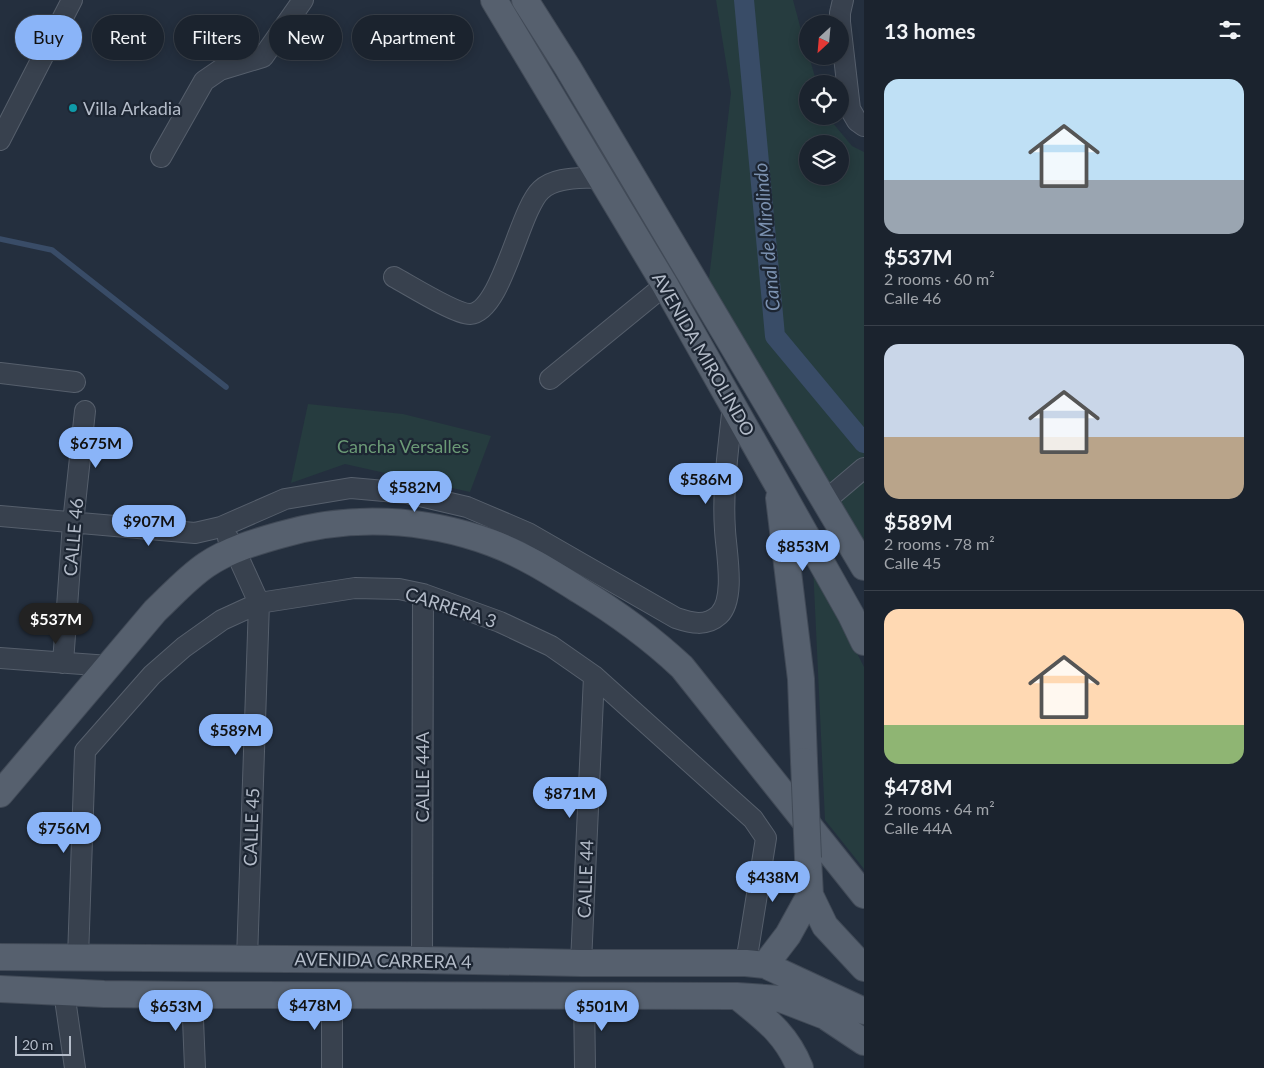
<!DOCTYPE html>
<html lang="en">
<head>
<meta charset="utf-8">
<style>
  body { margin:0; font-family:Lato,sans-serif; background:#282f3a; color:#f1f3f6; height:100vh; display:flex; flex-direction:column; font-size:19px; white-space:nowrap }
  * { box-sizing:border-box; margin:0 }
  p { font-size:16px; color:#a0a4aa }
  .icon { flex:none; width:28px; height:28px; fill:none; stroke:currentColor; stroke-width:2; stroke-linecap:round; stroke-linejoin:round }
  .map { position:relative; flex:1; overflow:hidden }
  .panel { display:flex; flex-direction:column; background:#1b232e; width:400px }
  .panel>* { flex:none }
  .hud { position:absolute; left:15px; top:15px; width:475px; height:45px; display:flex; gap:10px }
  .needle { width:32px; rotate:206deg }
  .fabs { position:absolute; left:799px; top:15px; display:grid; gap:10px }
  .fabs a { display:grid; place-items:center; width:50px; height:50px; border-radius:50%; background:#1b232e; box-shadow:0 2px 12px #0003,0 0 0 1px #39404a; font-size:25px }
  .scale { position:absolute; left:15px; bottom:12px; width:56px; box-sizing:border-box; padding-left:5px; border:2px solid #b4bcc9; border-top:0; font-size:14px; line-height:18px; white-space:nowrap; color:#b4bcc9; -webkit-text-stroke:4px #1d2633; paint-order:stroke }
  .price { position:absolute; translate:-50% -42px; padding:0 11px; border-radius:18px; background:#8ab4f8; color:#111; font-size:16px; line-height:32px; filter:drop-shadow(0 1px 2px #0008) }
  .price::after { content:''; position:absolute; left:50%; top:30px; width:15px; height:11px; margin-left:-8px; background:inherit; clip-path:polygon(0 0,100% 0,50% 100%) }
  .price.active { background:#222; color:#fff }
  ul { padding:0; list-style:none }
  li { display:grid; align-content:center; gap:10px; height:265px; padding:0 20px }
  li+li { border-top:1px solid #39404a }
  li span { display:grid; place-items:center; height:155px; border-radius:15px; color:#555 }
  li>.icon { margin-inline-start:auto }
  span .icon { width:90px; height:90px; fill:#fffc; stroke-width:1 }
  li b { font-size:21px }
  h2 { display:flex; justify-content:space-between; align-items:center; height:60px; padding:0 20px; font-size:21px }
  .chip { padding:0 18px; border-radius:22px; background:#1b232e; box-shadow:0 2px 12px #0003,0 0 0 1px #39404a; font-size:18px; line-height:45px }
  .chip.active { background:#8ab4f8; color:#111 }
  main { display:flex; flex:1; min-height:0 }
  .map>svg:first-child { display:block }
  .green { fill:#263c3f; fill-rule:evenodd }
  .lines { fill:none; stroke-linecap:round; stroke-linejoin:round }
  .stream { stroke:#394c67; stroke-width:5.5 }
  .canal { stroke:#394c67; stroke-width:20 }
  .minor-casing { stroke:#565f6c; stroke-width:22 }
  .major-casing { stroke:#414a57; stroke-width:28 }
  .minor { stroke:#38414e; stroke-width:20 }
  .major { stroke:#56606e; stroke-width:26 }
  .major-bridge-casing { stroke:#414a57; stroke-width:28; stroke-linecap:butt }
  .major-bridge { stroke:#56606e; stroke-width:26 }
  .culture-dot { fill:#0f9aa8; stroke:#1d2633; stroke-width:2 }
  .labels { text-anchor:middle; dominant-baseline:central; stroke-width:4.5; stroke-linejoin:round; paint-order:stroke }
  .poi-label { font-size:18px; fill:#b4bcc9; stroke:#1d2633; text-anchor:start }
  .street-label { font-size:18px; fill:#b4bcc9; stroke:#1d2633 }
  .park-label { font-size:18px; fill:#6b9a76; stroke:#1d2633 }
  .water-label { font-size:19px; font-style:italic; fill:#7c92b1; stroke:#1d2633 }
</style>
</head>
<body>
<main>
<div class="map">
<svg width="864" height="1068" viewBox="0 0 864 1068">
  <rect width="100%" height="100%" fill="#242f3e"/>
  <path class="green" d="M716,0h77l15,56h1l8,28h-9v32h19l25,30 12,6v388l-156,-253 23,-194zM808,144h32v32h-32z
    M308,404l95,10 88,22 -21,56 -125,-28 -54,19z
    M813,566l51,101v202l-39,-49z"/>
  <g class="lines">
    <path class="stream" d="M0,239l52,11 174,137"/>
    <path class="canal" d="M744,0l31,336 89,107"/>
    <g class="minor-casing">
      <path id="minor" d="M843,0l-3,13v9l10,87 7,12 7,5
        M0,140l72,-140
        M161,157l43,-76 16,-11 43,-13 40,-57
        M394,277c15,8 61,37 76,37 32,-2 49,-104 71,-124 15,-14 40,-11 59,-13
        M0,373l75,9
        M550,379l115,-94
        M825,501l39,-33
        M0,516l195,17 26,-6 64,-28 66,-11 56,5 60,14 61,26 148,85c15,5 30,9 43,-3 17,-16 7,-64 6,-85 -3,-42 4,-85 8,-126
        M228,538l7,12 24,53 -12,356
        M0,658l109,8
        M63,663l10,-140 12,-112
        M78,958l7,-207 67,-76 32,-28 38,-27 37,-17 96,-15 44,1 24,5 77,28 51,24 43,30 159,143 13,19 -20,125
        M422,960l1,-366
        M581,963l13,-287
        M64,992l11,76
        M192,995l3,73
        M584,996l1,72
        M332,1068v-73"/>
    </g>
    <g class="major-casing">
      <path id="major" d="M494,0l171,285 186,330 13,27
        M525,0l43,68 296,499
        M779,498l22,181 3,82
        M0,794l155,-183c17,-16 32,-33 51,-46 22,-15 49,-23 74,-30 70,-21 144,-17 212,8 30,11 60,30 87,47 38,23 71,47 103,77l182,228
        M808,858l2,37 15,31 39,42
        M0,957l422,3 159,3h165l19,2 99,46
        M765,965l23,-30 22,-40
        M0,989l104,5 88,1 545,1 44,3 44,17 39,26
        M737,996c28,23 49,37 63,72"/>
    </g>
    <use href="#minor" class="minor"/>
    <use href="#major" class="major"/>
    <g class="major-bridge-casing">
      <path id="major-bridge" d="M804,761l4,97"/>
    </g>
    <use href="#major-bridge" class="major-bridge"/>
  </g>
  <circle class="culture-dot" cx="73" cy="108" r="5"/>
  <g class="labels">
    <g class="poi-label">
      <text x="83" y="108">Villa Arkadia</text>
    </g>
    <g class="street-label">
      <text transform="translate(704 354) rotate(60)">AVENIDA MIROLINDO</text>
      <text transform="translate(73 537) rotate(-85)">CALLE 46</text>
      <text transform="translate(451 607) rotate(18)">CARRERA 3</text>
      <text transform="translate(422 777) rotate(-90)">CALLE 44A</text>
      <text transform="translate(251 827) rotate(-88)">CALLE 45</text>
      <text transform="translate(585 879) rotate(-88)">CALLE 44</text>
      <text transform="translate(383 960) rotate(1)">AVENIDA CARRERA 4</text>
    </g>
    <g class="park-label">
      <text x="403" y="446">Cancha Versalles</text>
    </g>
    <g class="water-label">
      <text transform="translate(766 237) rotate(-95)">Canal de Mirolindo</text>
    </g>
  </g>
</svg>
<div class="fabs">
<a><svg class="needle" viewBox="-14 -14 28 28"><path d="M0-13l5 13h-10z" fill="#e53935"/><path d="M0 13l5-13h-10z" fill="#a0a4aa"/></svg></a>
<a><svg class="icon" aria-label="locate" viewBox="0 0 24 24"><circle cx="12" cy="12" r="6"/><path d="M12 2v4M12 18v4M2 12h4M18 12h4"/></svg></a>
<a><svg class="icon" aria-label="layers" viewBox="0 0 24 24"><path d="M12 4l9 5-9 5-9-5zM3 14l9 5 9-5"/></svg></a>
</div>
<div class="scale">20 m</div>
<b class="price" style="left:96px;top:469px">$675M</b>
<b class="price" style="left:706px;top:505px">$586M</b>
<b class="price" style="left:415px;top:513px">$582M</b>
<b class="price" style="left:149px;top:547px">$907M</b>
<b class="price" style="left:803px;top:572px">$853M</b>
<b class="price active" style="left:56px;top:645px">$537M</b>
<b class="price" style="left:236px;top:756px">$589M</b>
<b class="price" style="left:570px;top:819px">$871M</b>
<b class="price" style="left:64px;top:854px">$756M</b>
<b class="price" style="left:773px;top:903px">$438M</b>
<b class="price" style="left:315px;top:1031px">$478M</b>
<b class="price" style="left:176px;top:1032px">$653M</b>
<b class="price" style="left:602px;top:1032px">$501M</b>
<div class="hud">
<a class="chip active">Buy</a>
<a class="chip">Rent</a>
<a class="chip">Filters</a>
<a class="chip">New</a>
<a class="chip">Apartment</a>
</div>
</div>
<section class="panel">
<h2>13 homes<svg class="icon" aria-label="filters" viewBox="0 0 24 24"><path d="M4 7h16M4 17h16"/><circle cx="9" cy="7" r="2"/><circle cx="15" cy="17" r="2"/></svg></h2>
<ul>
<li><span style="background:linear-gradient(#bfe0f5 65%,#9aa5b1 0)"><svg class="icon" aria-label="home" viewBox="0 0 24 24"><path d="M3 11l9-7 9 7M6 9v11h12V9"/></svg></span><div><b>$537M</b><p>2 rooms · 60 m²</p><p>Calle 46</p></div></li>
<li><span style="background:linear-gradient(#c9d6e8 60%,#b9a48a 0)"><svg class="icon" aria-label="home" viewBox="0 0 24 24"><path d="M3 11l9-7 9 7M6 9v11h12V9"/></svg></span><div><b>$589M</b><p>2 rooms · 78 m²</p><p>Calle 45</p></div></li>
<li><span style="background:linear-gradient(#ffd9b3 75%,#8fb573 0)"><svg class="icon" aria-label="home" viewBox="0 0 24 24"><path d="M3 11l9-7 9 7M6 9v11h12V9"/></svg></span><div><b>$478M</b><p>2 rooms · 64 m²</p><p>Calle 44A</p></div></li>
</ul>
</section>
</main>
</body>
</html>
